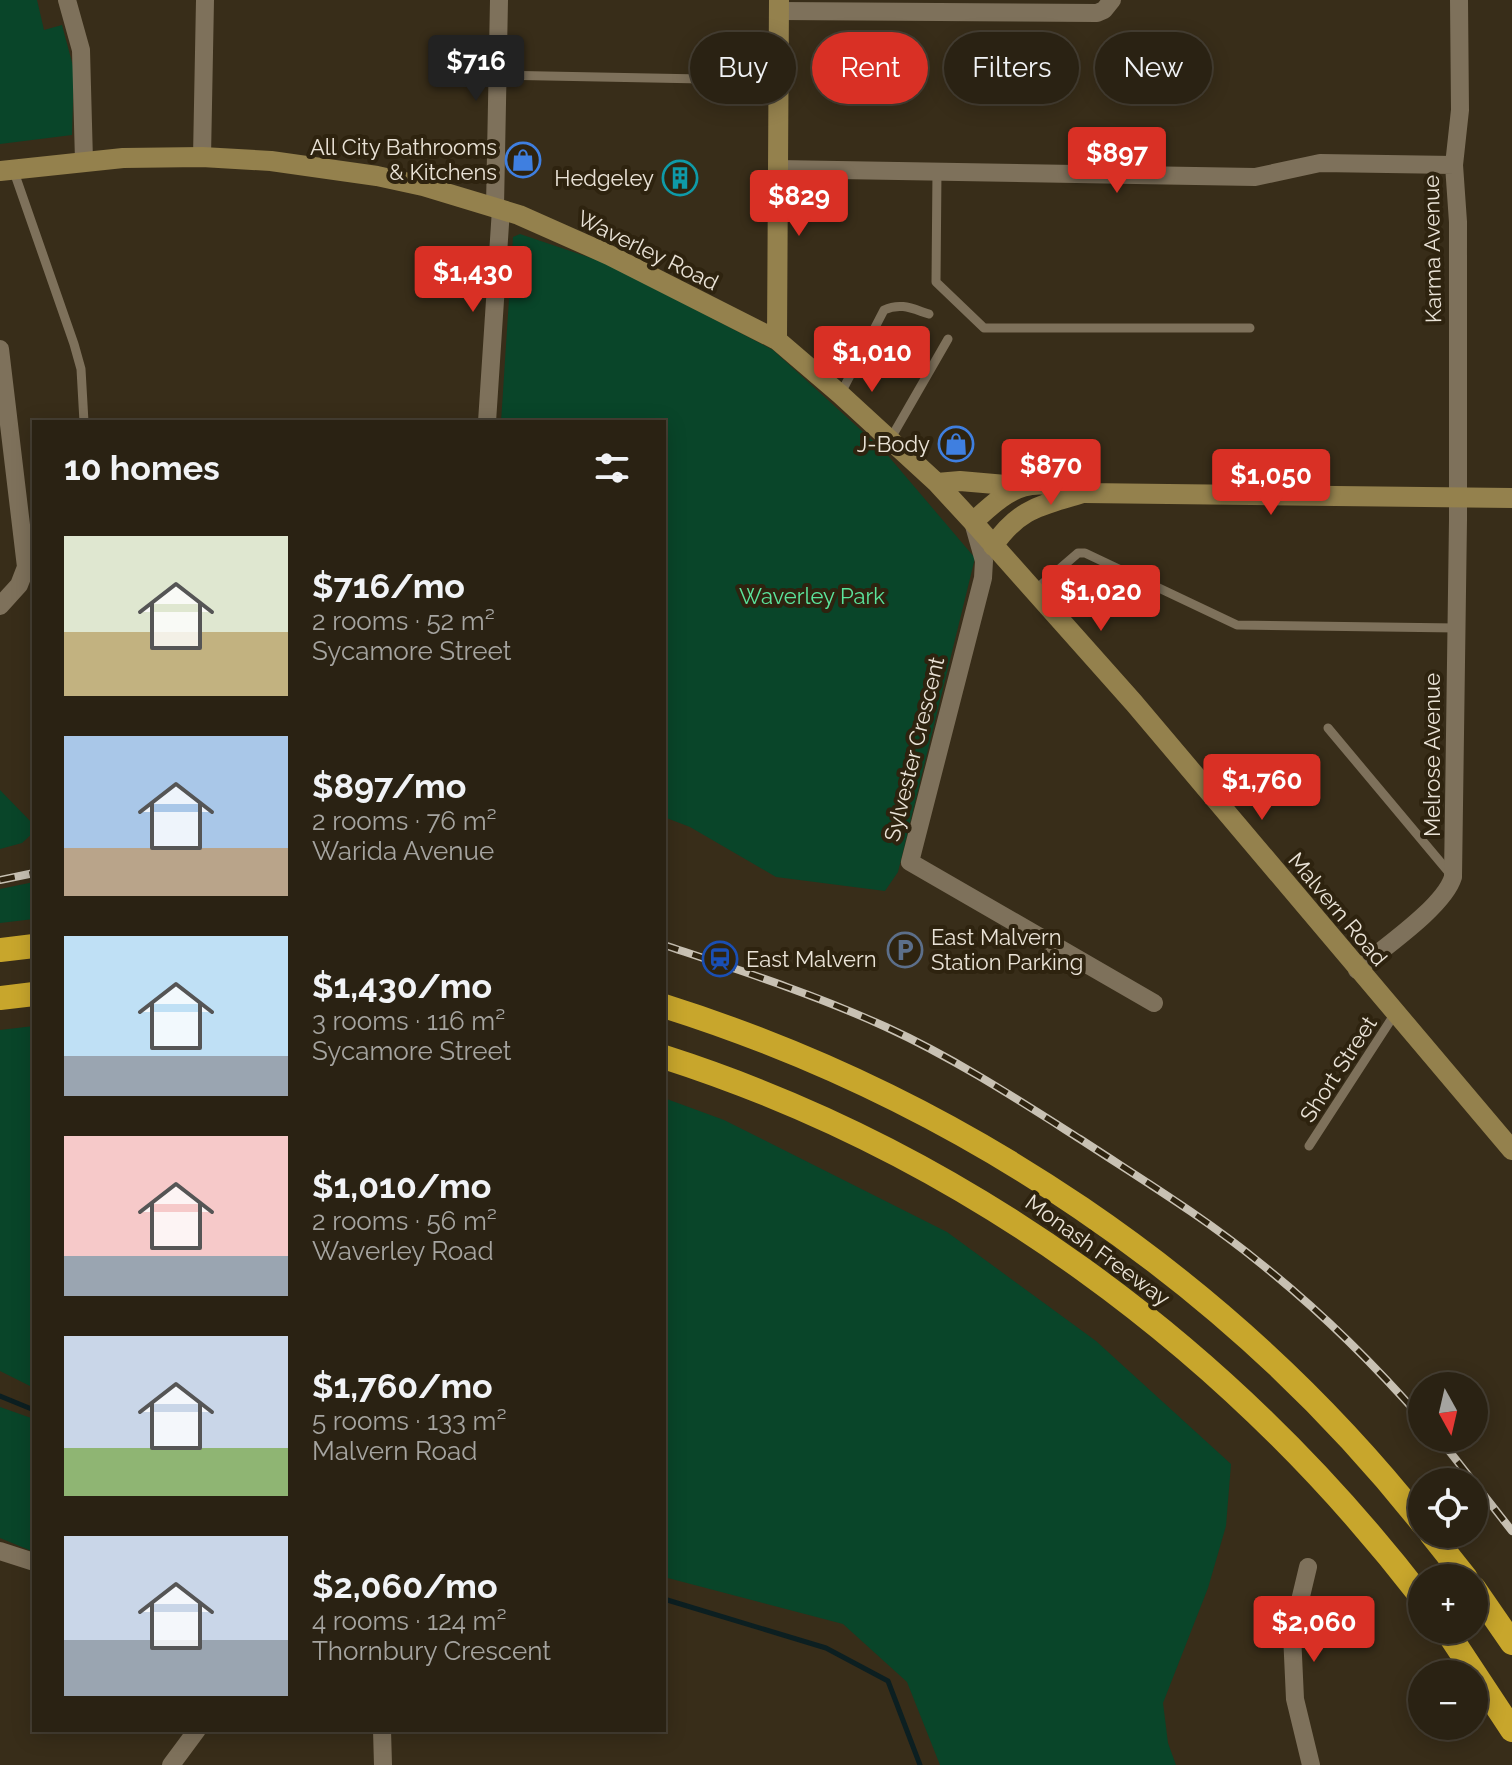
<!DOCTYPE html>
<html lang="en">
<head>
<meta charset="utf-8">
<style>
  body { margin:0; font-family:Raleway,sans-serif; background:#322a1c; color:#f1f3f6; height:100vh; display:flex; flex-direction:column; font-size:30px; white-space:nowrap }
  * { box-sizing:border-box; margin:0 }
  p { font-size:26px; color:#a5a4a0 }
  .icon { flex:none; width:44px; height:44px; fill:none; stroke:currentColor; stroke-width:2; stroke-linecap:round; stroke-linejoin:round }
  .map { position:relative; flex:1; overflow:hidden }
  .drawer { position:absolute; left:32px; top:420px; width:634px; height:1312px; display:flex; flex-direction:column; background:#2a2213; border-radius:0px; box-shadow:0 4px 20px #0003,0 0 0 2px #463f33 }
  .drawer>* { flex:none }
  .guide { position:absolute; left:690px; top:32px; width:702px; height:72px; display:flex; gap:16px }
  .needle { width:52px; rotate:172deg }
  .tools { position:absolute; left:1408px; top:1372px; display:grid; gap:16px }
  .tools a { display:grid; place-items:center; width:80px; height:80px; border-radius:50%; background:#2a2213; box-shadow:0 4px 20px #0003,0 0 0 2px #463f33; font-size:40px }
  .price { position:absolute; translate:-50% -68px; padding:0 18px; border-radius:8px; background:#d93025; color:#fff; font-size:26px; line-height:52px; filter:drop-shadow(0 2px 4px #0008) }
  .price::after { content:''; position:absolute; left:50%; top:48px; width:24px; height:18px; margin-left:-12px; background:inherit; clip-path:polygon(0 0,100% 0,50% 100%) }
  .price.current { background:#222; color:#fff }
  ul { padding:0; list-style:none }
  li { display:flex; align-items:center; gap:24px; height:200px; padding:0 32px }
  li span { display:grid; place-items:center; flex:none; width:224px; height:160px; border-radius:0px; color:#555 }
  li>.icon { margin-inline-start:auto }
  span .icon { width:96px; height:96px; fill:#fffc; stroke-width:1 }
  li b { font-size:34px }
  h2 { display:flex; justify-content:space-between; align-items:center; height:96px; padding:0 32px; font-size:34px }
  .pill { padding:0 28px; border-radius:36px; background:#2a2213; box-shadow:0 4px 20px #0003,0 0 0 2px #463f33; font-size:28px; line-height:72px }
  .pill.current { background:#d93025; color:#fff }
  .map>svg:first-child { display:block }
  .green { fill:#094529 }
  .lines { fill:none; stroke-linecap:round; stroke-linejoin:round }
  .stream { stroke:#0c1f21; stroke-width:5 }
  .service { stroke:#7e715b; stroke-width:9 }
  .minor { stroke:#7e715b; stroke-width:18 }
  .secondary { stroke:#94814d; stroke-width:20 }
  .motorway { stroke:#c8a62c; stroke-width:24 }
  .rail-casing { stroke:#c8c1b3; stroke-width:8 }
  .rail { stroke:#2e230f; stroke-width:5; stroke-dasharray:15; stroke-linecap:butt }
  .labels { text-anchor:middle; dominant-baseline:central; stroke-width:8; stroke-linejoin:round; paint-order:stroke }
  .poi-label { font-size:22px; fill:#eae3d7; stroke:#2e230f; text-anchor:end }
  .street-label { font-size:22px; fill:#eae3d7; stroke:#2e230f }
  .park-label { font-size:22px; fill:#5be49c; stroke:#2e230f }
</style>
</head>
<body>
<div class="map">
<svg width="1512" height="1765" viewBox="0 0 1512 1765">
  <rect width="100%" height="100%" fill="#382d19"/>
  <path class="green" d="M0,0h37l7,30 18,-5 12,45 -2,65 -72,9z
    M520,234l86,29 167,87 111,101 91,107 -77,314 -13,19 -109,-14 -86,-50 -26,-10v-395h-163l12,-185z
    M0,790l34,35v7l-12,11 -22,6z
    M34,882v37l-34,4v-34z
    M34,1026v362l-34,-17v-341z
    M664,1098l60,22 223,112 149,109 135,123 -5,62 -18,62 -45,115 5,40 8,22h-236l-33,-83 -64,-58 -179,-47z
    M0,1407l34,12v133l-34,-14z"/>
  <g class="lines">
    <path class="stream" d="M0,1396l34,14
      M664,1599l162,49 62,33 32,84"/>
    <path class="service" d="M498,75l257,5
      M13,169l61,175 7,25 3,53
      M937,171l-1,111 48,46h266
      M841,393l43,-83c17,-8 29,-1 45,4
      M891,438l57,-99
      M1034,591l44,-38h7l152,72 220,3
      M1328,728l124,148
      M1309,1146l87,-134"/>
    <path class="minor" d="M67,0l14,50 3,111
      M779,11l318,2 7,-3 8,-10
      M202,157l3,-157
      M778,169l477,8 65,-14 134,2
      M495,206l4,-206
      M0,349l26,218 -7,18 -19,21
      M487,422l14,-213
      M973,522l11,39 -1,17 -73,284 244,141
      M1357,970c26,-22 87,-63 96,-93l5,-357v-298l-4,-57 6,-55 -1,-110
      M0,1551l34,11
      M1308,1567l-16,67 3,65 16,66
      M382,1730l1,35
      M171,1765l26,-35"/>
    <path class="secondary" d="M0,171l123,-13 79,-1 69,4 106,15 46,10 96,29 90,40 168,85 63,54 97,89 36,39 161,181 378,447
      M777,340l2,-340
      M937,483l23,-2 59,5
      M973,522c43,-40 55,-45 112,-29l427,5
      M993,546c27,-39 48,-40 90,-53"/>
    <path class="motorway" d="M0,950l34,-4
      M0,998l34,-4
      M664,1006c295,93 565,274 758,517
      M664,1057c302,97 564,290 758,541
      M1431,1534l35,44
      M1474,1588l38,55
      M1446,1630l66,100"/>
    <g class="rail-casing">
      <path id="rail" d="M0,880l34,-7
        M664,945c75,25 150,49 222,82 68,31 131,72 194,112 61,40 124,78 180,124 59,47 112,99 162,156
        M1439,1438l73,93"/>
    </g>
    <use href="#rail" class="rail"/>
  </g>
  <defs>
    <g id="shop-ring" transform="scale(1.8)"><circle r="9.5" fill="#2e230f" stroke="#3f7fe0" stroke-width="1.5"/><path d="M-5-2.5h2.3a2.7 3.5 0 0 1 5.4 0H5L5.5 6h-11ZM-1.5-2.5h3a1.5 2.3 0 0 0-3 0Z" fill="#3f7fe0"/></g>
    <g id="building-ring" transform="scale(1.8)"><circle r="9.5" fill="#2e230f" stroke="#0f9aa8" stroke-width="1.5"/><path d="M-4-6H4V6H1V3H-1V6H-4ZM-2.5-4.3h1.7v1.8h-1.7ZM.8-4.3h1.7v1.8H.8ZM-2.5-1h1.7V.8h-1.7ZM.8-1h1.7V.8H.8Z" fill="#0f9aa8"/></g>
    <g id="parking-ring" transform="scale(1.8)"><circle r="9.5" fill="#2e230f" stroke="#5c6f8a" stroke-width="1.5"/><path d="M-3.5-5.5H1a3.5 3.5 0 0 1 0 7H-1V5.5H-3.5ZM-1-3.4V-.6H.8a1.4 1.4 0 0 0 0-2.8Z" fill="#5c6f8a"/></g>
    <g id="station-ring" transform="scale(1.8)"><circle r="9.5" fill="#2e230f" stroke="#1a4fb4" stroke-width="1.5"/><path d="M-3-6H3Q5-6 5-4V2Q5 4 3 4L4.5 6H3L1.5 4h-3L-3 6H-4.5L-3 4Q-5 4-5 2V-4Q-5-6-3-6ZM-3.5-4v3h7v-3ZM-3.5 1v1.5H-2V1ZM2 1v1.5H3.5V1Z" fill="#1a4fb4"/></g>
  </defs>
  <g fill-rule="evenodd">
    <use href="#shop-ring" x="523" y="160"/>
    <use href="#building-ring" x="680" y="178"/>
    <use href="#shop-ring" x="956" y="444"/>
    <use href="#parking-ring" x="905" y="950"/>
    <use href="#station-ring" x="720" y="959"/>
  </g>
  <g class="labels">
    <g class="poi-label">
      <text x="497" y="147">All City Bathrooms<tspan x="497" dy="25">&amp; Kitchens</tspan></text>
      <text x="654" y="178">Hedgeley</text>
      <text x="930" y="444">J-Body</text>
      <text x="931" y="937" text-anchor="start">East Malvern<tspan x="931" dy="25">Station Parking</tspan></text>
      <text x="746" y="959" text-anchor="start">East Malvern</text>
    </g>
    <g class="street-label">
      <text transform="translate(1432 249) rotate(-91)">Karma Avenue</text>
      <text transform="translate(648 250) rotate(26)">Waverley Road</text>
      <text transform="translate(914 749) rotate(-76)">Sylvester Crescent</text>
      <text transform="translate(1432 755) rotate(-90)">Melrose Avenue</text>
      <text transform="translate(1338 909) rotate(50)">Malvern Road</text>
      <text transform="translate(1338 1069) rotate(-57)">Short Street</text>
      <text transform="translate(1098 1250) rotate(36)">Monash Freeway</text>
    </g>
    <g class="park-label">
      <text x="812" y="596">Waverley Park</text>
    </g>
  </g>
</svg>
<div class="tools">
<a><svg class="needle" viewBox="-14 -14 28 28"><path d="M0-13l5 13h-10z" fill="#e53935"/><path d="M0 13l5-13h-10z" fill="#a5a4a0"/></svg></a>
<a><svg class="icon" aria-label="locate" viewBox="0 0 24 24"><circle cx="12" cy="12" r="6"/><path d="M12 2v4M12 18v4M2 12h4M18 12h4"/></svg></a>
<a>+</a>
<a>−</a>
</div>
<b class="price current" style="left:476px;top:103px">$716</b>
<b class="price" style="left:1117px;top:195px">$897</b>
<b class="price" style="left:799px;top:238px">$829</b>
<b class="price" style="left:473px;top:314px">$1,430</b>
<b class="price" style="left:872px;top:394px">$1,010</b>
<b class="price" style="left:1051px;top:507px">$870</b>
<b class="price" style="left:1271px;top:517px">$1,050</b>
<b class="price" style="left:1101px;top:633px">$1,020</b>
<b class="price" style="left:1262px;top:822px">$1,760</b>
<b class="price" style="left:1314px;top:1664px">$2,060</b>
<div class="guide">
<a class="pill">Buy</a>
<a class="pill current">Rent</a>
<a class="pill">Filters</a>
<a class="pill">New</a>
</div>
<section class="drawer">
<h2>10 homes<svg class="icon" aria-label="filters" viewBox="0 0 24 24"><path d="M4 7h16M4 17h16"/><circle cx="9" cy="7" r="2"/><circle cx="15" cy="17" r="2"/></svg></h2>
<ul>
<li><span style="background:linear-gradient(#dfe7d0 60%,#c2b280 0)"><svg class="icon" aria-label="home" viewBox="0 0 24 24"><path d="M3 11l9-7 9 7M6 9v11h12V9"/></svg></span><div><b>$716/mo</b><p>2 rooms · 52 m²</p><p>Sycamore Street</p></div></li>
<li><span style="background:linear-gradient(#a9c7e8 70%,#b9a48a 0)"><svg class="icon" aria-label="home" viewBox="0 0 24 24"><path d="M3 11l9-7 9 7M6 9v11h12V9"/></svg></span><div><b>$897/mo</b><p>2 rooms · 76 m²</p><p>Warida Avenue</p></div></li>
<li><span style="background:linear-gradient(#bfe0f5 75%,#9aa5b1 0)"><svg class="icon" aria-label="home" viewBox="0 0 24 24"><path d="M3 11l9-7 9 7M6 9v11h12V9"/></svg></span><div><b>$1,430/mo</b><p>3 rooms · 116 m²</p><p>Sycamore Street</p></div></li>
<li><span style="background:linear-gradient(#f6c9c9 75%,#9aa5b1 0)"><svg class="icon" aria-label="home" viewBox="0 0 24 24"><path d="M3 11l9-7 9 7M6 9v11h12V9"/></svg></span><div><b>$1,010/mo</b><p>2 rooms · 56 m²</p><p>Waverley Road</p></div></li>
<li><span style="background:linear-gradient(#c9d6e8 70%,#8fb573 0)"><svg class="icon" aria-label="home" viewBox="0 0 24 24"><path d="M3 11l9-7 9 7M6 9v11h12V9"/></svg></span><div><b>$1,760/mo</b><p>5 rooms · 133 m²</p><p>Malvern Road</p></div></li>
<li><span style="background:linear-gradient(#c9d6e8 65%,#9aa5b1 0)"><svg class="icon" aria-label="home" viewBox="0 0 24 24"><path d="M3 11l9-7 9 7M6 9v11h12V9"/></svg></span><div><b>$2,060/mo</b><p>4 rooms · 124 m²</p><p>Thornbury Crescent</p></div></li>
</ul>
</section>
</div>
</body>
</html>
